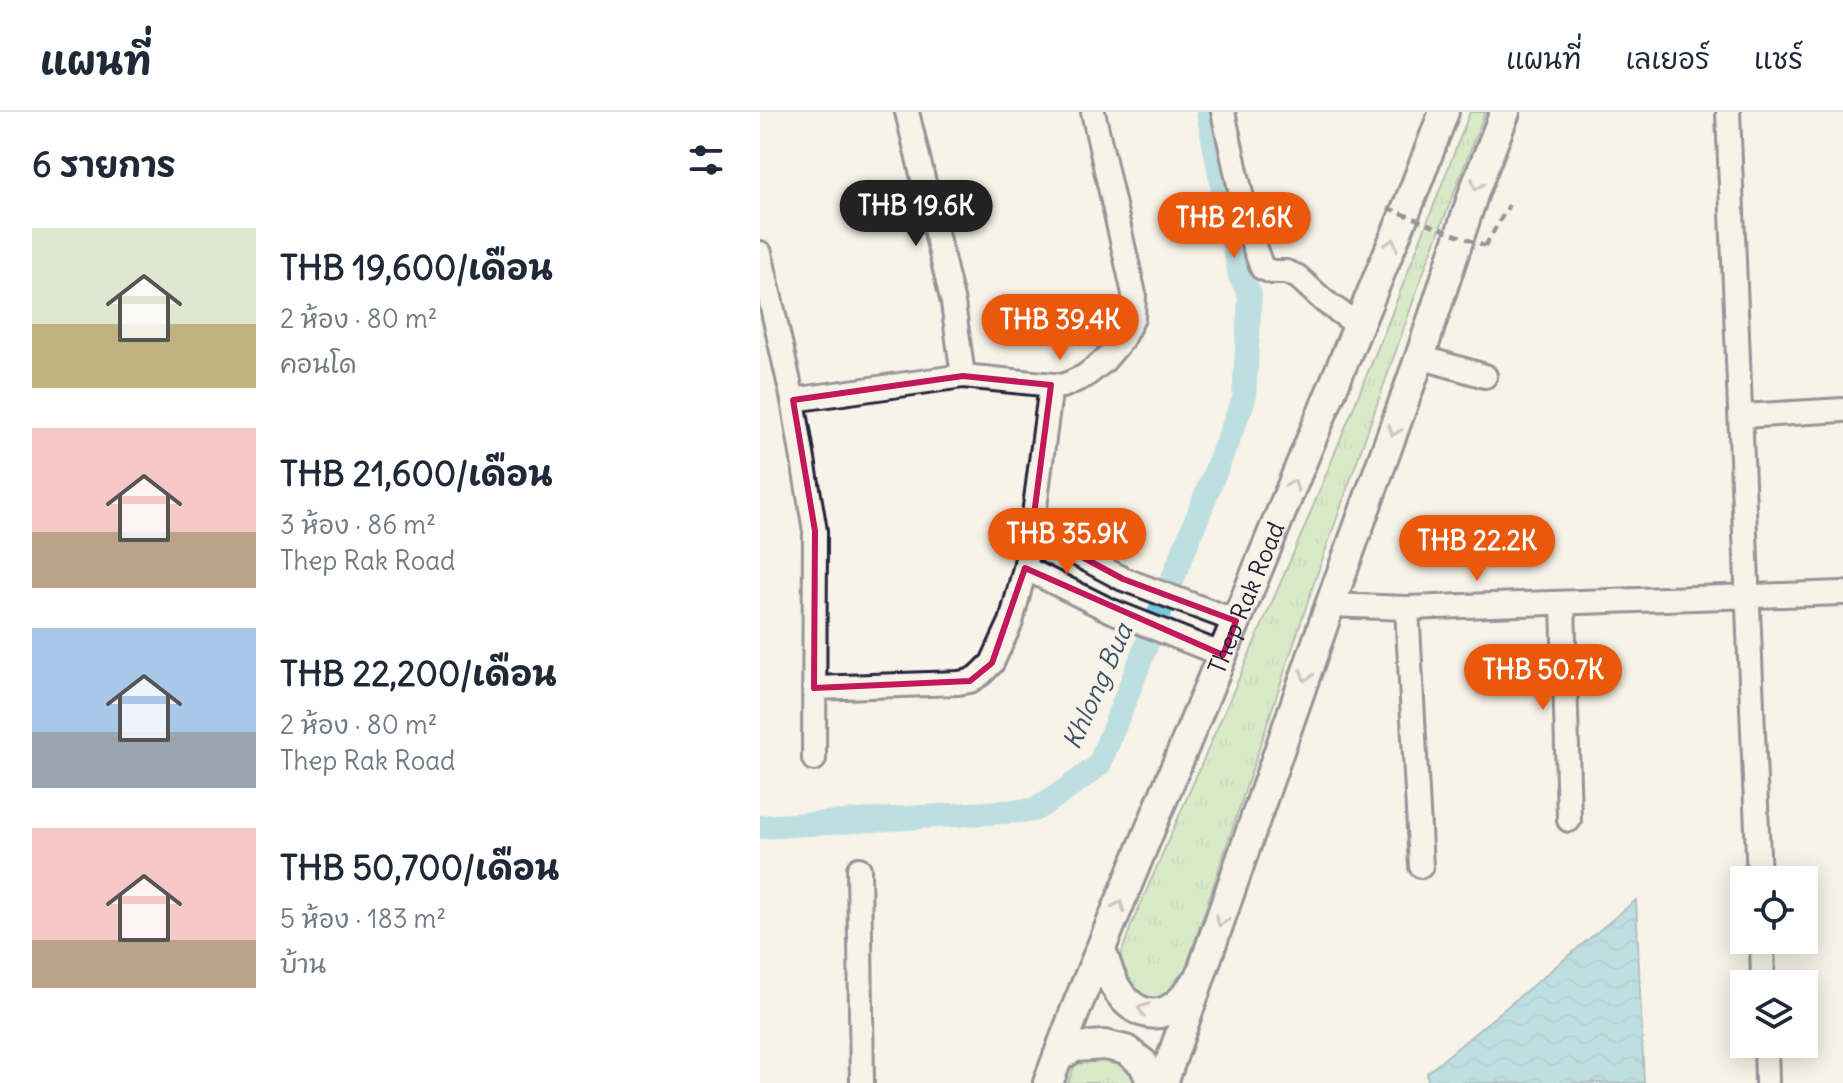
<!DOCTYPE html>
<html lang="th">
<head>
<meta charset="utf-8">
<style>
  body { margin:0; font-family:Delius,"Playpen Sans Thai",sans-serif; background:#f6f6f7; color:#1f2937; height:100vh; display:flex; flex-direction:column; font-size:30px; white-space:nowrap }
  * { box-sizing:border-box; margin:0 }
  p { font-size:26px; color:#747a83 }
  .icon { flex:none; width:44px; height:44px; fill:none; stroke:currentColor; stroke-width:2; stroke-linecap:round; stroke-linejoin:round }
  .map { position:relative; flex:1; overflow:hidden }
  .details { display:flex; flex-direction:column; background:#fff; width:760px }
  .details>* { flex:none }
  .tools { position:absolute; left:970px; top:754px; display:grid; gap:16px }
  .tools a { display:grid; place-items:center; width:88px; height:88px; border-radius:0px; background:#fff; box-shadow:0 4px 20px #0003; font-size:40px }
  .price { position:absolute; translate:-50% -68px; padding:0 18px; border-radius:28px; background:#ea580c; color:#fff; font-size:26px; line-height:52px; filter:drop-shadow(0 2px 4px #0008) }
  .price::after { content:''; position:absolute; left:50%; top:48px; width:24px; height:18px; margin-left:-12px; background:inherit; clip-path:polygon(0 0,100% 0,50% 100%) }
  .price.on { background:#222; color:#fff }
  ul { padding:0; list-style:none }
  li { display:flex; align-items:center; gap:24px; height:200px; padding:0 32px }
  li span { display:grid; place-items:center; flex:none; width:224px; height:160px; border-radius:0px; color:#555 }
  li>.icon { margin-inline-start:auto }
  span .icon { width:96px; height:96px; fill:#fffc; stroke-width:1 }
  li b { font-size:34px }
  h2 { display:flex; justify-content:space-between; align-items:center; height:96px; padding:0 32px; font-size:34px }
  header { display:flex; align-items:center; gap:48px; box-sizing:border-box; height:112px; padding:0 40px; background:#fff; border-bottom:2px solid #e0e1e3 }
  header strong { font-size:38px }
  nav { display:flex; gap:44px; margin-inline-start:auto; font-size:28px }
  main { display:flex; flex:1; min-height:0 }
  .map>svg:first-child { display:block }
  .grass { fill:url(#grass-tufts); stroke:#6a826e; stroke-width:2 }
  .water { fill:url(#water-waves); stroke:#568599; stroke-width:2 }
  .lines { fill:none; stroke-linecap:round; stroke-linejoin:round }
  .canal { stroke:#79c7d7; stroke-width:24 }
  .minor-casing { stroke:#22223b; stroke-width:28 }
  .major-casing { stroke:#22223b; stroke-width:34 }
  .path { stroke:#22223b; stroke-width:4; stroke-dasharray:8 6; stroke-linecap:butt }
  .minor { stroke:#f7f3e8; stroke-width:22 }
  .major { stroke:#f7f3e8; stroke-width:28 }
  .path-bridge { stroke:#22223b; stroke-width:4; stroke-dasharray:8 6; stroke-linecap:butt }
  .oneway { stroke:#97959a }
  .marked { fill:none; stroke:#c2185b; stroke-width:6; stroke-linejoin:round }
  .labels { text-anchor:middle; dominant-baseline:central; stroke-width:8; stroke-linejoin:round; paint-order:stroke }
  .street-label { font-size:24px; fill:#22223b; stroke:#f7f3e8 }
  .water-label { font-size:26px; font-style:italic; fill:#3c546a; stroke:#f7f3e8 }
</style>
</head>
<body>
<header>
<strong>แผนที่</strong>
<nav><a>แผนที่</a><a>เลเยอร์</a><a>แชร์</a></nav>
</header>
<main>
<section class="details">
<h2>6 รายการ<svg class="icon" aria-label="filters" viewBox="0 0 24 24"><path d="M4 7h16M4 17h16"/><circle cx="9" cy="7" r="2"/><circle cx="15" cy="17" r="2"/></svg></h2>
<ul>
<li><span style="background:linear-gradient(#dfe7d0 60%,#c2b280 0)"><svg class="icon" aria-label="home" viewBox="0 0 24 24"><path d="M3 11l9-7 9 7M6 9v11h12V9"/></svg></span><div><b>THB 19,600/เดือน</b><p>2 ห้อง · 80 m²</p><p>คอนโด</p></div></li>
<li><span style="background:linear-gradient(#f6c9c9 65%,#b9a48a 0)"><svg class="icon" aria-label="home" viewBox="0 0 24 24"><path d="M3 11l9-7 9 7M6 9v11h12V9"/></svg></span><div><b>THB 21,600/เดือน</b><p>3 ห้อง · 86 m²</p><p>Thep Rak Road</p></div></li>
<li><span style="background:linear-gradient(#a9c7e8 65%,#9aa5b1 0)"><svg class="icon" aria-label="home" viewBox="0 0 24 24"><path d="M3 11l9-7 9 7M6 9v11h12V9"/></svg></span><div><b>THB 22,200/เดือน</b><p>2 ห้อง · 80 m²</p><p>Thep Rak Road</p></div></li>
<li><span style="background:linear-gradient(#f6c9c9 70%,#b9a48a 0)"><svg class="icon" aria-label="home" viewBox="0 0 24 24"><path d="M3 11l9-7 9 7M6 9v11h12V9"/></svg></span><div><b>THB 50,700/เดือน</b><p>5 ห้อง · 183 m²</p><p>บ้าน</p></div></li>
</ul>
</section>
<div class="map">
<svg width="1083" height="971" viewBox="0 0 1083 971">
  <defs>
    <pattern id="grass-tufts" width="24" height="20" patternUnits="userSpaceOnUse" patternTransform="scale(2)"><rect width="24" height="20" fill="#b1e2a2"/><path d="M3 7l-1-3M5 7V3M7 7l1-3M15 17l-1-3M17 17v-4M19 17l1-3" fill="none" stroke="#98c28c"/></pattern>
    <pattern id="water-waves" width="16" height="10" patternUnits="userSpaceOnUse" patternTransform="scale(2)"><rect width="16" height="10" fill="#79c7d7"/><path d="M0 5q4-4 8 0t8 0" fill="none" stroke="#68abb9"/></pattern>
  </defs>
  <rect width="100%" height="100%" fill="#f7f3e8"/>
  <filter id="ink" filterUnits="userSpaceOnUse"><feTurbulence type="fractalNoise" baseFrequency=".0125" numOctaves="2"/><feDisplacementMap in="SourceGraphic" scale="16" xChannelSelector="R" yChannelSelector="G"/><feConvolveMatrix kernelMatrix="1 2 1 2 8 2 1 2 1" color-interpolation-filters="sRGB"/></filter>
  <g filter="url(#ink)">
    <path class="grass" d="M710,0h15l-60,156 -111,315 -132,397 -17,16 -15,5 -27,-17 -4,-23 12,-35 172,-395 87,-213z
      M329,942l39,9 9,20h-69l7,-18z"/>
    <path class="water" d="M876,788l8,183h-216l-1,-10z"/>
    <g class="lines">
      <path class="canal" d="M0,715l274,-17 29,-18 36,-27 145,-366 6,-104 -10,-19 -32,-164"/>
      <g class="minor-casing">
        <path id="minor" d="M147,0l46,191 10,73
          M463,0l27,123 12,33 10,4h14l12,5 26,24 34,24
          M968,0l31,768
          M0,141l33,147 22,131 -1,228
          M660,245l65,19
          M33,288l170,-24 100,10 22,-10 19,-15 17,-20 12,-23 1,-24 -41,-182
          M982,304l101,-6
          M272,418l91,49 113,42
          M265,456l84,42 114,45
          M803,491l6,217
          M570,493l77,3
          M54,576l144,-5 12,-2 11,-7 11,-11 19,-41 14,-54 7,-38 19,-145
          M661,754l-14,-258 436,-15
          M99,757l3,214
          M1002,828l1,44
          M1006,932l1,39"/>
      </g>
      <g class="major-casing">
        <g id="major">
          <path d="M341,837c4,12 8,26 14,37 14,24 38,38 62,18 7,-5 12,-13 17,-20"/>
          <path d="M298,945l17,-10 30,-2 21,5 17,13 9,20"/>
          <path id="s1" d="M288,971l29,-77 332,-803 35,-91"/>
          <path d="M403,971l167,-478 90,-248 55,-168 30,-77"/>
        </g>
      </g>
      <path class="path" d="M725,134l24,-41"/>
      <use href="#minor" class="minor"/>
      <use href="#major" class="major"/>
      <path class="path-bridge" d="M628,96l97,38"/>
    </g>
    <defs><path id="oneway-chevron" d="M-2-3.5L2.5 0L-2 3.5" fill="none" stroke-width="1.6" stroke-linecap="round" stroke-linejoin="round" transform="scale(2)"/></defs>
    <g class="oneway">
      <use href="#oneway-chevron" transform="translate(717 73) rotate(110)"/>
      <use href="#oneway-chevron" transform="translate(632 132) rotate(-68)"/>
      <use href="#oneway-chevron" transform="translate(634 319) rotate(110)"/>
      <use href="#oneway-chevron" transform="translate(533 373) rotate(-68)"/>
      <use href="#oneway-chevron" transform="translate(546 564) rotate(109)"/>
      <use href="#oneway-chevron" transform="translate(359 794) rotate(-68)"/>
      <use href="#oneway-chevron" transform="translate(461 809) rotate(109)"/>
      <use href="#oneway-chevron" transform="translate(383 897) rotate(-160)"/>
    </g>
  </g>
  <path d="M0 0H1083V971H0ZM203,264l88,9 -19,145 91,49 113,42 -13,34 -198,-87 -33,95 -22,18 -156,7 1,-157 -22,-131z" fill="#f7f3e8" fill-opacity=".55" fill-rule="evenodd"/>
  <path class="marked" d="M203,264l88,9 -19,145 91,49 113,42 -13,34 -198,-87 -33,95 -22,18 -156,7 1,-157 -22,-131z"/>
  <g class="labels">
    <g class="street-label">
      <text stroke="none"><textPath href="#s1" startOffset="524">Thep Rak Road</textPath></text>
    </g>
    <g class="water-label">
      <text transform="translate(337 574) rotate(-66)">Khlong Bua</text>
    </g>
  </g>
</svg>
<div class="tools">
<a><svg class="icon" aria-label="locate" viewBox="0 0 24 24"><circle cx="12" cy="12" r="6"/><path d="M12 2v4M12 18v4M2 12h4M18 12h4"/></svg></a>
<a><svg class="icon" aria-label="layers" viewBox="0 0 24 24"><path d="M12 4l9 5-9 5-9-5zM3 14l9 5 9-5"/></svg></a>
</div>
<b class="price on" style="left:156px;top:136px">THB 19.6K</b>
<b class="price" style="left:474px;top:148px">THB 21.6K</b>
<b class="price" style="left:300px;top:250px">THB 39.4K</b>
<b class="price" style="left:307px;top:464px">THB 35.9K</b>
<b class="price" style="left:717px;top:471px">THB 22.2K</b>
<b class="price" style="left:783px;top:600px">THB 50.7K</b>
</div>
</main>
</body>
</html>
